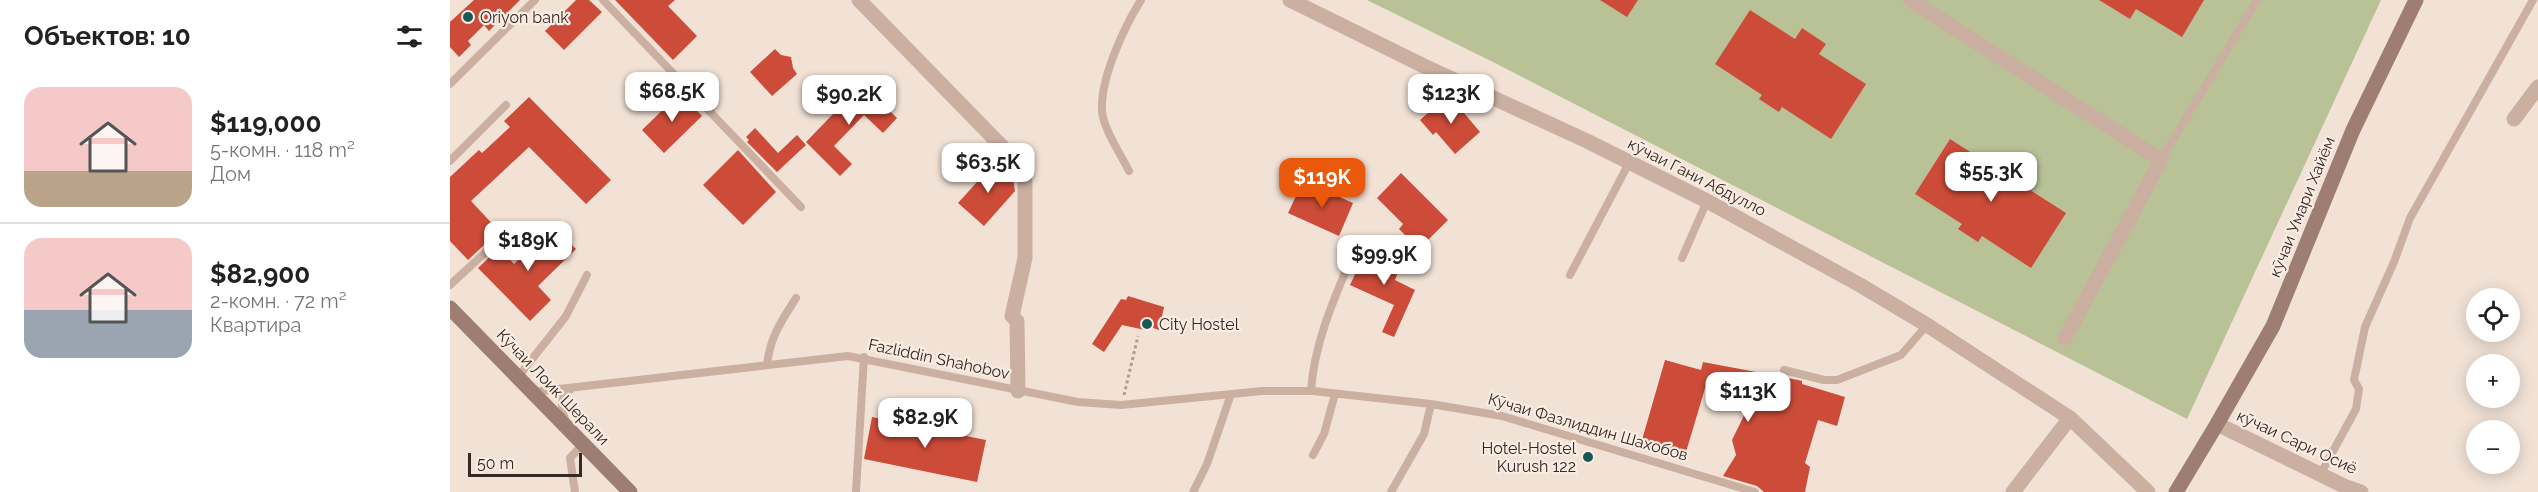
<!DOCTYPE html>
<html lang="ru">
<head>
<meta charset="utf-8">
<style>
  body { margin:0; font-family:Raleway,sans-serif; background:#f2f2f2; color:#222; height:100vh; display:flex; flex-direction:column; font-size:22px; white-space:nowrap }
  * { box-sizing:border-box; margin:0 }
  p { font-size:20px; color:#767676 }
  .icon { flex:none; width:33px; height:33px; fill:none; stroke:currentColor; stroke-width:2; stroke-linecap:round; stroke-linejoin:round }
  .map { position:relative; flex:1; overflow:hidden }
  .panel { display:flex; flex-direction:column; background:#fff; width:450px }
  .panel>* { flex:none }
  .controls { position:absolute; left:2016px; top:288px; display:grid; gap:12px }
  .controls a { display:grid; place-items:center; width:54px; height:54px; border-radius:50%; background:#fff; box-shadow:0 3px 15px #0003; font-size:30px }
  .scale { position:absolute; left:18px; bottom:15px; width:114px; box-sizing:border-box; padding-left:6px; border:3px solid #352825; border-top:0; font-size:16px; line-height:21px; white-space:nowrap; color:#352825; -webkit-text-stroke:4px #faece3; paint-order:stroke }
  .price { position:absolute; translate:-50% -51px; padding:0 14px; border-radius:12px; background:#fff; color:#222; font-size:20px; line-height:39px; filter:drop-shadow(0 2px 3px #0008) }
  .price::after { content:''; position:absolute; left:50%; top:36px; width:18px; height:14px; margin-left:-9px; background:inherit; clip-path:polygon(0 0,100% 0,50% 100%) }
  .price.on { background:#ea580c; color:#fff }
  ul { padding:0; list-style:none }
  li { display:flex; align-items:center; gap:18px; height:150px; padding:0 24px }
  li+li { border-top:2px solid #e0e0e0 }
  li span { display:grid; place-items:center; flex:none; width:168px; height:120px; border-radius:18px; color:#555 }
  li>.icon { margin-inline-start:auto }
  span .icon { width:72px; height:72px; fill:#fffc; stroke-width:1 }
  li b { font-size:26px }
  h2 { display:flex; justify-content:space-between; align-items:center; height:72px; padding:0 24px; font-size:26px }
  main { display:flex; flex:1; min-height:0 }
  .map>svg:first-child { display:block }
  .green { fill:#b8c296 }
  .building { fill:#cd4c39 }
  .lines { fill:none; stroke-linecap:round; stroke-linejoin:round }
  .path { stroke:#b6998c; stroke-width:3; stroke-dasharray:3 3; stroke-linecap:butt }
  .lane { stroke:#cbb0a2; stroke-width:8 }
  .street { stroke:#cbb0a2; stroke-width:15 }
  .secondary { stroke:#9e7e73; stroke-width:15 }
  .poi-dot { fill:#185855; stroke:#faece3; stroke-width:2 }
  .labels { text-anchor:middle; dominant-baseline:central; stroke-width:4.5; stroke-linejoin:round; paint-order:stroke }
  .poi-label { font-size:16px; fill:#352825; stroke:#faece3; text-anchor:start }
  .street-label { font-size:16px; fill:#352825; stroke:#faece3 }
</style>
</head>
<body>
<main>
<section class="panel">
<h2>Объектов: 10<svg class="icon" aria-label="filters" viewBox="0 0 24 24"><path d="M4 7h16M4 17h16"/><circle cx="9" cy="7" r="2"/><circle cx="15" cy="17" r="2"/></svg></h2>
<ul>
<li><span style="background:linear-gradient(#f6c9c9 70%,#b9a48a 0)"><svg class="icon" aria-label="home" viewBox="0 0 24 24"><path d="M3 11l9-7 9 7M6 9v11h12V9"/></svg></span><div><b>$119,000</b><p>5-комн. · 118 m²</p><p>Дом</p></div></li>
<li><span style="background:linear-gradient(#f6c9c9 60%,#9aa5b1 0)"><svg class="icon" aria-label="home" viewBox="0 0 24 24"><path d="M3 11l9-7 9 7M6 9v11h12V9"/></svg></span><div><b>$82,900</b><p>2-комн. · 72 m²</p><p>Квартира</p></div></li>
</ul>
</section>
<div class="map">
<svg width="2088" height="492" viewBox="0 0 2088 492">
  <rect width="100%" height="100%" fill="#f2e2d6"/>
  <path class="green" d="M917,0h1014l-194,419 -692,-356z"/>
  <path class="building" d="M24,0h46l-31,31 -5,-6 -16,16 3,4 -12,12 -9,-10v-25z
    M126,0h13l13,12 -38,38 -19,-19z
    M165,0h60l-7,6 29,30 -24,24z
    M1150,0h38l-11,17z
    M1649,0h105l-22,37 -46,-28 -6,10z
    M1300,10l45,29 7,-11 24,16 -7,10 47,30 -35,55 -49,-32 -3,5 -20,-13 3,-4 -47,-31z
    M325,49l6,6 10,2 2,11 4,6 -25,22 -22,-24z
    M412,84l35,34 -14,15 -19,-18 -30,31 18,18 -12,12 -34,-34z
    M230,93l22,23 -38,37 -22,-23z
    M999,95l31,37 -25,22 -19,-22 -3,3 -13,-15z
    M79,97l82,83 -25,24 -57,-57 -58,54 28,30 -31,29 -18,-19v-64l29,-27 3,3 28,-26 -6,-6z
    M305,128l23,25 19,-18 9,10 -29,27 -30,-30 2,-2 -3,-3z
    M1500,139l45,29 7,-11 24,16 -7,10 47,30 -35,55 -49,-32 -4,6 -20,-13 4,-5 -47,-30z
    M288,150l38,42 -33,33 -40,-40z
    M546,163l17,16 2,12 -31,35 -26,-23 19,-21 -4,-4 9,-10 5,5z
    M951,173l47,47 -29,29 -20,-20 4,-5 -26,-26z
    M858,183l45,20 -14,33 -51,-23 9,-19 5,2z
    M103,226l23,23 -38,37 13,14 -21,21 -52,-53 21,-20 15,16z
    M922,246l12,5 -4,7 20,9 -5,13 20,10 -21,47 -12,-5 12,-27 -44,-20 16,-34 4,1z
    M678,296l36,11 -5,23 -12,-4 -2,4 -23,-5 -18,27 -12,-8 29,-45 5,1z
    M1215,360l36,10 2,-8 95,18 4,1v3l43,13 -8,29 -19,-6 -13,43 5,4 -5,25h-41l-7,-6 -34,-10 13,-21 -4,-15 27,-55 -50,-10 -23,77 -44,-12z
    M422,417l114,23 -9,42 -113,-23z"/>
  <g class="lines">
    <path class="path" d="M674,395l14,-59"/>
    <path class="lane" d="M153,0l198,207
      M0,84l85,-84
      M1711,160l96,-160
      M0,161l56,-56
      M679,171c-8,-16 -26,-43 -27,-60 -2,-32 22,-84 39,-111
      M1232,258l25,-57
      M1120,275l59,-112
      M0,285l52,-48
      M317,364c4,-29 14,-42 29,-66
      M1334,370l40,10h13l64,-25 26,-30
      M68,377l48,-61 21,-41
      M861,391c3,-49 25,-97 44,-142
      M83,392l315,-36 230,46 43,3 141,-14h51l118,13 71,12 253,76
      M116,422c-5,-12 -7,-26 5,-33
      M863,455l11,-21 11,-40
      M1870,475l36,-66 3,-20 -5,-9 11,-53 29,-65 16,-44 123,-218
      M125,492l-5,-34 13,-14
      M406,492l8,-135
      M743,492l14,-28 24,-70
      M941,492l33,-58 7,-30"/>
    <path class="street" d="M409,0l156,160 10,21v77l-13,58 5,5 1,70
      M840,0l134,66 163,75 120,60 153,84 67,40 143,93 78,74
      M1460,0l251,160 -96,178
      M2064,119l24,-32
      M1767,424l127,62 17,6
      M1563,492l57,-74"/>
    <path class="secondary" d="M0,308l180,184
      M1726,492l41,-68 56,-98 80,-196 63,-130"/>
  </g>
  <g class="poi-dot">
    <circle cx="18" cy="17" r="6"/>
    <circle cx="697" cy="324" r="6"/>
    <circle cx="1138" cy="457" r="6"/>
  </g>
  <g class="labels">
    <g class="poi-label">
      <text x="30" y="17">Oriyon bank</text>
      <text x="709" y="324">City Hostel</text>
      <text x="1126" y="448" text-anchor="end">Hotel-Hostel<tspan x="1126" dy="18">Kurush 122</tspan></text>
    </g>
    <g class="street-label">
      <text transform="translate(1247 177) rotate(27)">кӯчаи Гани Абдулло</text>
      <text transform="translate(1852 207) rotate(-68)">кӯчаи Умари Хайём</text>
      <text transform="translate(489 359) rotate(12)">Fazliddin Shahobov</text>
      <text transform="translate(103 387) rotate(46)">Кӯчаи Лоик Шерали</text>
      <text transform="translate(1138 427) rotate(16)">Кӯчаи Фазлиддин Шахобов</text>
      <text transform="translate(1847 442) rotate(25)">кӯчаи Сари Осиё</text>
    </g>
  </g>
</svg>
<div class="controls">
<a><svg class="icon" aria-label="locate" viewBox="0 0 24 24"><circle cx="12" cy="12" r="6"/><path d="M12 2v4M12 18v4M2 12h4M18 12h4"/></svg></a>
<a>+</a>
<a>−</a>
</div>
<div class="scale">50 m</div>
<b class="price" style="left:222px;top:123px">$68.5K</b>
<b class="price" style="left:1001px;top:125px">$123K</b>
<b class="price" style="left:399px;top:126px">$90.2K</b>
<b class="price" style="left:538px;top:194px">$63.5K</b>
<b class="price" style="left:1541px;top:203px">$55.3K</b>
<b class="price on" style="left:872px;top:209px">$119K</b>
<b class="price" style="left:78px;top:272px">$189K</b>
<b class="price" style="left:934px;top:286px">$99.9K</b>
<b class="price" style="left:1298px;top:423px">$113K</b>
<b class="price" style="left:475px;top:449px">$82.9K</b>
</div>
</main>
</body>
</html>
